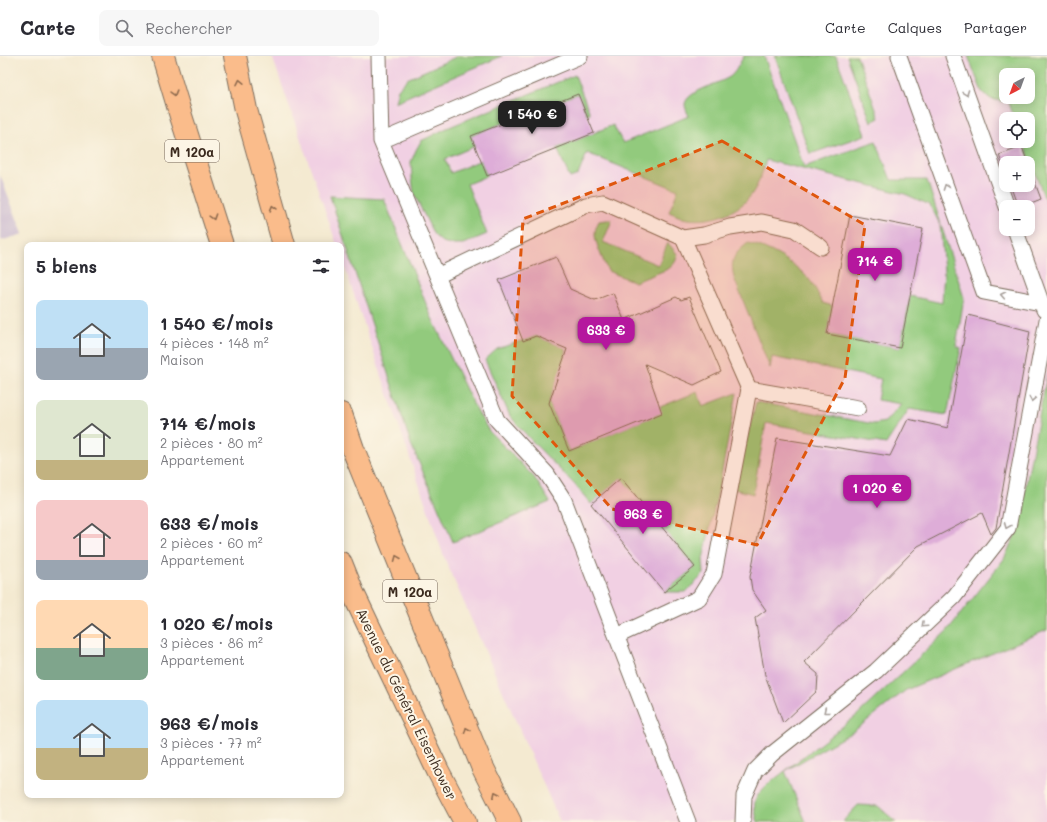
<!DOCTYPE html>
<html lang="fr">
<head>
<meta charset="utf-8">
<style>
  body { margin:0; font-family:Mali,sans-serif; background:#f7f7f7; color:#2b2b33; height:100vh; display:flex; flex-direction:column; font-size:15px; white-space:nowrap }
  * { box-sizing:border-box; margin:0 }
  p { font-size:13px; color:#7c7c81 }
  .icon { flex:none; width:22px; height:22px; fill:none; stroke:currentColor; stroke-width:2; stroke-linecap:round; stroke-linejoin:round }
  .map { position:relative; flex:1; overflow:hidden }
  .sheet { position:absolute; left:24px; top:186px; width:320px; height:556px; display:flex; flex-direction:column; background:#fff; border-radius:8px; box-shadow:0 2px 10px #0003 }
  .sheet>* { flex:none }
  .needle { width:26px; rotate:221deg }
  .controls { position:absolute; left:999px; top:12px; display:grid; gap:8px }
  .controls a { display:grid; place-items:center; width:36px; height:36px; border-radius:8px; background:#fff; box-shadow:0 2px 10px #0003; font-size:20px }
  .price { position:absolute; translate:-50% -34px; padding:0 9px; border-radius:8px; background:#b5179e; color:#fff; font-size:13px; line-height:26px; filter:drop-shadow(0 1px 2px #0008) }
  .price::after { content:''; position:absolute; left:50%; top:24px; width:12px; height:9px; margin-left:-6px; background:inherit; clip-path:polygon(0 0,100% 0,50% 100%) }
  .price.on { background:#222; color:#fff }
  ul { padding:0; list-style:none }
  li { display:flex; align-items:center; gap:12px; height:100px; padding:0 12px }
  li span { display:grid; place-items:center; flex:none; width:112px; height:80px; border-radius:8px; color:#555 }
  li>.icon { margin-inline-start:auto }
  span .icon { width:48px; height:48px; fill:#fffc; stroke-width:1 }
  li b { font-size:17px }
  h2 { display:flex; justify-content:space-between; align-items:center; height:48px; padding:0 12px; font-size:17px }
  header { display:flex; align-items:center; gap:24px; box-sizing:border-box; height:56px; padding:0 20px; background:#fff; border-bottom:1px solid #e1e1e2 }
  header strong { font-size:19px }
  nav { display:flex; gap:22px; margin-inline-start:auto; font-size:14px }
  .search { width:280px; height:36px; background:#f7f7f7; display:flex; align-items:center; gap:10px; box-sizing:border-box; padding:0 14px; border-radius:8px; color:#7c7c81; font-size:15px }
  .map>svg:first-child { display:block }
  .built { fill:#f1d0e3; fill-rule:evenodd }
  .industrial { fill:#cebed1 }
  .green { fill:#92ca7d; stroke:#667a4e; fill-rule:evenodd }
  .building { fill:#deadd8 }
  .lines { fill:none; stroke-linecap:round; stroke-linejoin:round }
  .service-casing { stroke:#7c6d5d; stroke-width:17 }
  .primary-casing { stroke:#7c6d5d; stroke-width:24 }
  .service { stroke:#fff; stroke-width:15 }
  .primary { stroke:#fabc8b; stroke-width:22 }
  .oneway { stroke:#916c4f }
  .oneway2 { stroke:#a79f9a }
  .marked { fill:#df570d; fill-opacity:0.2; stroke:#df570d; stroke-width:3; stroke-dasharray:8 5; stroke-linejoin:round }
  .labels { text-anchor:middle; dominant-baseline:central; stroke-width:4; stroke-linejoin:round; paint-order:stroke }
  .shield { fill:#fcf5e5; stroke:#75675a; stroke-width:1 }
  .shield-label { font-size:13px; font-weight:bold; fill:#3b2a1e }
  .street-label { font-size:14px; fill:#3b2a1e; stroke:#fcf5e5 }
</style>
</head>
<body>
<header>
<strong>Carte</strong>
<div class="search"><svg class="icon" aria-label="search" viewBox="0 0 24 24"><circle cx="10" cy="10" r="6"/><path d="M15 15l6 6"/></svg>Rechercher</div>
<nav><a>Carte</a><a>Calques</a><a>Partager</a></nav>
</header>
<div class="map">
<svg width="1047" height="766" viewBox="0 0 1047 766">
  <rect width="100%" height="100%" fill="#fcf5e5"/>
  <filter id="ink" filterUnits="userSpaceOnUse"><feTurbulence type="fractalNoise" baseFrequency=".025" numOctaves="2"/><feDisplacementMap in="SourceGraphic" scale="8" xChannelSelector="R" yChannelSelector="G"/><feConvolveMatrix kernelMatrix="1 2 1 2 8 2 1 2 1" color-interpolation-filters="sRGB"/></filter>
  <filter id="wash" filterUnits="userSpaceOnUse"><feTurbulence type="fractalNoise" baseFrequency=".012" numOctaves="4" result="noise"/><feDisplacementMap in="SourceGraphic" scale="16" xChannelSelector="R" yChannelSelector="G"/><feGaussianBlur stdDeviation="0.9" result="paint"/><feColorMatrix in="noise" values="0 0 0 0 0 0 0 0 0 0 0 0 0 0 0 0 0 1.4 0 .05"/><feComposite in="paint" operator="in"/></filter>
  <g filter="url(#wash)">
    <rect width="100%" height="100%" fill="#f4ead1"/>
    <path class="built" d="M272,0h775v766h-487l-116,-265 -103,-300v-12h-4zM1006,19h22v22h-22zM1006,63h22v22h-22zM1006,107h22v22h-22zM1006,151h22v22h-22z"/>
    <path class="industrial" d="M0,119l23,59 -23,7z"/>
    <path class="green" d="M458,0h44l-107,46 3,-13 9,-10z
      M744,0h20l40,111 72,-26 15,39h36l37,118 -8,48 5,2 -14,67 -38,-6 -23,35 -120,-21 -13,71 -19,-5 22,-87 118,22 11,-2 16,-18 -24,-4 4,-21 -109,-22 -2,11 -36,-90c-4,-19 -1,-23 14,-35 20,4 45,19 59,34 7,7 11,17 16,26l10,3 -6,28 73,14 10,-52 32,7 2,-32 -4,-47 -10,-19 -25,-11 -139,-34c-4,14 -9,30 -20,41 -15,15 -42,22 -63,17 -5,-2 -9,-4 -14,-6l9,-22 -91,-37 -9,22 -8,3 -13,-30 56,-23 10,18 66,-27c-2,-4 -4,-8 -4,-12 2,-14 39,-21 47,-29 5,-5 8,-13 12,-19z
      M775,0h61l29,79 -55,19z
      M847,0h10l22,62 -8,4z
      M968,0h79v149l-24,-64h5v-22h-13l-7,-18h-7l-10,-2 -9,-7zM1006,19h22v22h-22z
      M575,19l15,39 -3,1 -9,-21 -107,42 4,10 -30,13 6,14 30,-13 6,16 -20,8 20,50 -24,10h-12l-9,-2 -8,-7 -20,-41 -2,-16 -1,-16 5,-12 5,-9 26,-13z
      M330,140l54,3 47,117 42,88 16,27 45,46 16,25 -97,40 -42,-98z
      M607,164h5l-9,22 55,23 10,-22 10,12c-2,6 -4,10 -10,14l-33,13 -27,-11c-4,-9 -13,-28 -13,-37 0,-5 2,-9 4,-13z
      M536,280l29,12v8l14,15 -22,9 -8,22 20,49 92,-38 -1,-6 37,-15 6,14 34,-13 -18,94 -16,72 1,15 -18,18h-22l31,-25 -74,-89 -30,26 -16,-19 -45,-46 -20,-23 -25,-56 12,-11z
      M1047,319v255l-141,60 -52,41 -69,40 21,51h-48c-6,-19 -5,-23 9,-37l89,-69 91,-85 57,-72 13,-28z
      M858,749l20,1 18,16h-52v-2z"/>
    <g id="blocks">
      <path class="building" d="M578,38l16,39 -107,43 -16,-40z
        M1022,91l6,16h-22v12l-7,-20z
        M1028,108l13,35 -20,8h-3l-8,-22h18z
        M850,159l73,14 -23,119 -73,-14z
        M556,201l14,32 25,11 18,-7 11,27 52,-23 5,3 8,-3 32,75 -27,13 -49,-21 17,49 -93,38 -20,-48 18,-54 -31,-13 -13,5 -24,-61z
        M968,259l62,16 -34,197 -5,6 -9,-21 -64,33 -114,116 14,12 -1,17 -34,32 -18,-48 -10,-57 11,-8 -14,-20 -2,-13 27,-139 113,18 18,-37 40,9z
        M621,422l74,89 -31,25 -73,-88z"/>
    </g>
  </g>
  <g filter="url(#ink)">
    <use href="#blocks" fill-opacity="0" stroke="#7c6d5d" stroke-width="1"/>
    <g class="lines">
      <g class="service-casing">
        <path id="service" d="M379,0l2,85
          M580,0l-199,85 116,279 50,54 17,26 124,322
          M899,0l85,236 57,11
          M953,0l54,151
          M1015,173l29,81
          M683,182l21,-3 26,-8 32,-5 32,7 27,18
          M437,220l149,-71 17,-3 80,36 66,151 -35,185 -15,24 -82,38
          M749,333l109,19
          M743,766l1,-26 11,-25 17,-17 104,-83 78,-74 54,-69 39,-208"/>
      </g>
      <g class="primary-casing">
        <path id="primary" d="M163,0l18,60 41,129
          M235,0l11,54 38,135
          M341,358l12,35 129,317 28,56
          M341,507l12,30 85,178 27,51"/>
      </g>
      <use href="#service" class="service"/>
      <use href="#primary" class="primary"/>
    </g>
    <defs><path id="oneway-chevron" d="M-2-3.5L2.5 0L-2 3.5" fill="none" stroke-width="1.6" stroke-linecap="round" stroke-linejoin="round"/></defs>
    <g class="oneway">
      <use href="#oneway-chevron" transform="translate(240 26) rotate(-102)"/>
      <use href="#oneway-chevron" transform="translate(174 37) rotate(74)"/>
      <use href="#oneway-chevron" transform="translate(273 152) rotate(-106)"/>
      <use href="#oneway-chevron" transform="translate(213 161) rotate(72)"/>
      <use href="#oneway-chevron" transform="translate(397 502) rotate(-112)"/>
      <use href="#oneway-chevron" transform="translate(467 674) rotate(-112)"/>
      <use href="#oneway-chevron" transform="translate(496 738) rotate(-116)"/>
    </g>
    <g class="oneway2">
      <use href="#oneway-chevron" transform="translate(966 37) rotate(70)"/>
      <use href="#oneway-chevron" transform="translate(946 131) rotate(-110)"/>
      <use href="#oneway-chevron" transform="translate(1003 239) rotate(-169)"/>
      <use href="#oneway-chevron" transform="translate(1032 343) rotate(101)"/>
      <use href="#oneway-chevron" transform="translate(1007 470) rotate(112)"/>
      <use href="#oneway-chevron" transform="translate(924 569) rotate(137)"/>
      <use href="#oneway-chevron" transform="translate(826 655) rotate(141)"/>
    </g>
  </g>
  <path class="marked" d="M722,85l143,84 -20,153 -88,167 -145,-36 -100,-113 11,-177z"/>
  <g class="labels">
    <g class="shield">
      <rect x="165" y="84" width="54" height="22" rx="3"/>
      <rect x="383" y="524" width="54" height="22" rx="3"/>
    </g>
    <g class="shield-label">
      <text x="192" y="95">M 120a</text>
      <text x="410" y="535">M 120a</text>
    </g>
    <g class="street-label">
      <text transform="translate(407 648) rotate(64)">Avenue du Général Eisenhower</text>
    </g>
  </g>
</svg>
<div class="controls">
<a><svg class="needle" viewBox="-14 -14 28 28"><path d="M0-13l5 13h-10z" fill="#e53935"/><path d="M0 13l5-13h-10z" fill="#7c7c81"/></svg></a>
<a><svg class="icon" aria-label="locate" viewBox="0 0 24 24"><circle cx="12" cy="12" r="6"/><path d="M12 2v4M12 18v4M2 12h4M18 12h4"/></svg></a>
<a>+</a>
<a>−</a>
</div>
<b class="price on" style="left:532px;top:79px">1 540 €</b>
<b class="price" style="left:875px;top:226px">714 €</b>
<b class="price" style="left:606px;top:295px">633 €</b>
<b class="price" style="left:877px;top:453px">1 020 €</b>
<b class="price" style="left:643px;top:479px">963 €</b>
<section class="sheet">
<h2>5 biens<svg class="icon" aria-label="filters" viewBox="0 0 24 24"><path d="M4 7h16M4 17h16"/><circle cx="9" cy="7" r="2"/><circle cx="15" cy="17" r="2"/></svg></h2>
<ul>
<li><span style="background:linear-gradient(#bfe0f5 60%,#9aa5b1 0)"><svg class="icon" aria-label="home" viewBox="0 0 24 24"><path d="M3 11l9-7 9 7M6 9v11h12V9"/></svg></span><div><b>1 540 €/mois</b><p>4 pièces · 148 m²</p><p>Maison</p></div></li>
<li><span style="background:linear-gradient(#dfe7d0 75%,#c2b280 0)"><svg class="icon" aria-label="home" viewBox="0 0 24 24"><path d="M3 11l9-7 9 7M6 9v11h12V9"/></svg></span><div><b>714 €/mois</b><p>2 pièces · 80 m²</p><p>Appartement</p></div></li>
<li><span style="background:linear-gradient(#f6c9c9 75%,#9aa5b1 0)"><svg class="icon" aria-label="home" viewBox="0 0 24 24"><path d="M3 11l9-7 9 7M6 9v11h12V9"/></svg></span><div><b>633 €/mois</b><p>2 pièces · 60 m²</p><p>Appartement</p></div></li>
<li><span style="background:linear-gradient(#ffd9b3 60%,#7fa58c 0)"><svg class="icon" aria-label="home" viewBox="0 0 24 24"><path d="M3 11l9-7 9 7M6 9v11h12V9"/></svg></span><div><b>1 020 €/mois</b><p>3 pièces · 86 m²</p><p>Appartement</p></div></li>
<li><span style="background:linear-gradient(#bfe0f5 60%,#c2b280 0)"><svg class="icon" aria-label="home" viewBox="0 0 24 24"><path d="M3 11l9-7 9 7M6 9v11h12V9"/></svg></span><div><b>963 €/mois</b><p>3 pièces · 77 m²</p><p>Appartement</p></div></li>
</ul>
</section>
</div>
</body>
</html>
